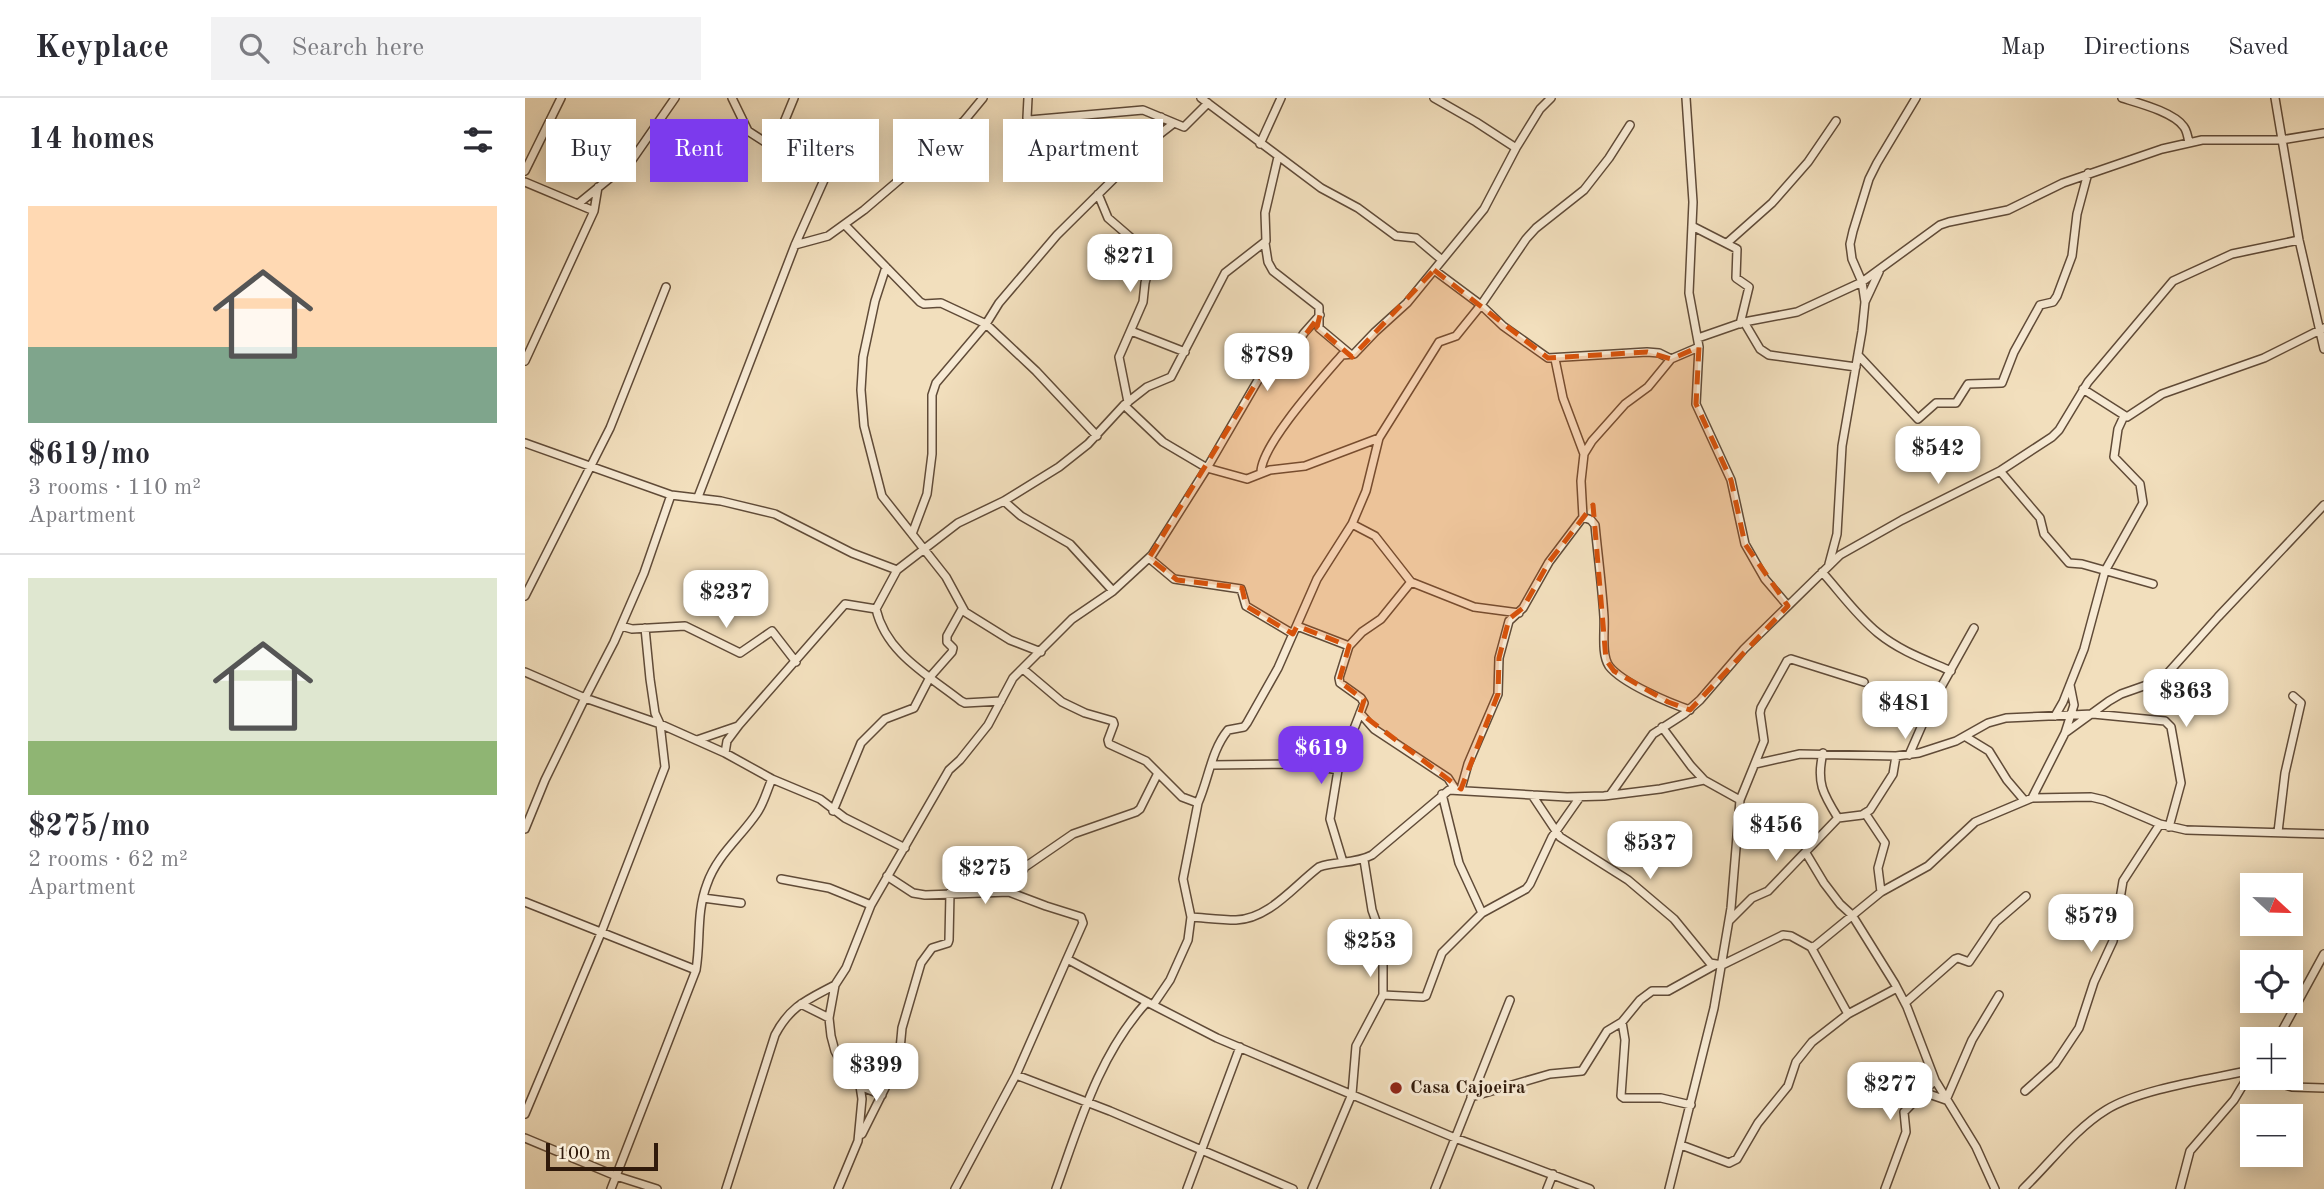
<!DOCTYPE html>
<html lang="en">
<head>
<meta charset="utf-8">
<style>
  body { margin:0; font-family:"Old Standard TT",serif; background:#f2f2f3; color:#2b2b33; height:100vh; display:flex; flex-direction:column; font-size:26px; white-space:nowrap }
  * { box-sizing:border-box; margin:0 }
  p { font-size:23px; color:#7c7c81 }
  .icon { flex:none; width:38px; height:38px; fill:none; stroke:currentColor; stroke-width:2; stroke-linecap:round; stroke-linejoin:round }
  .map { position:relative; flex:1; overflow:hidden }
  .panel { display:flex; flex-direction:column; background:#fff; width:525px }
  .panel>* { flex:none }
  .hud { position:absolute; left:21px; top:21px; width:665px; height:63px; display:flex; gap:14px }
  .needle { width:46px; rotate:112deg }
  .tools { position:absolute; left:1715px; top:775px; display:grid; gap:14px }
  .tools a { display:grid; place-items:center; width:63px; height:63px; border-radius:0px; background:#fff; box-shadow:0 4px 18px #0003; font-size:35px }
  .scale { position:absolute; left:21px; bottom:18px; width:112px; box-sizing:border-box; padding-left:7px; border:4px solid #301a0b; border-top:0; font-size:19px; line-height:24px; white-space:nowrap; color:#301a0b; -webkit-text-stroke:5px #f7ead4; paint-order:stroke }
  .price { position:absolute; translate:-50% -60px; padding:0 16px; border-radius:14px; background:#fff; color:#222; font-size:23px; line-height:46px; filter:drop-shadow(0 2px 4px #0008) }
  .price::after { content:''; position:absolute; left:50%; top:42px; width:21px; height:16px; margin-left:-10px; background:inherit; clip-path:polygon(0 0,100% 0,50% 100%) }
  .price.selected { background:#7c3aed; color:#fff }
  ul { padding:0; list-style:none }
  li { display:grid; align-content:center; gap:14px; height:371px; padding:0 28px }
  li+li { border-top:2px solid #e1e1e2 }
  li span { display:grid; place-items:center; height:217px; border-radius:0px; color:#555 }
  li>.icon { margin-inline-start:auto }
  span .icon { width:126px; height:126px; fill:#fffc; stroke-width:1 }
  li b { font-size:30px }
  h2 { display:flex; justify-content:space-between; align-items:center; height:84px; padding:0 28px; font-size:30px }
  .chip { padding:0 24px; border-radius:0px; background:#fff; box-shadow:0 4px 18px #0003; font-size:24px; line-height:63px }
  .chip.selected { background:#7c3aed; color:#fff }
  header { display:flex; align-items:center; gap:42px; box-sizing:border-box; height:98px; padding:0 35px; background:#fff; border-bottom:2px solid #e1e1e2 }
  header strong { font-size:33px }
  nav { display:flex; gap:38px; margin-inline-start:auto; font-size:24px }
  .search { width:490px; height:63px; background:#f2f2f3; display:flex; align-items:center; gap:18px; box-sizing:border-box; padding:0 24px; border-radius:0px; color:#7c7c81; font-size:26px }
  main { display:flex; flex:1; min-height:0 }
  .map>svg:first-child { display:block }
  .lines { fill:none; stroke-linecap:round; stroke-linejoin:round }
  .minor-casing { stroke:#604b38; stroke-width:10 }
  .minor { stroke:#f7ead4; stroke-width:7 }
  .marked { fill:#d6530c; fill-opacity:0.2; stroke:#d6530c; stroke-width:5; stroke-dasharray:14 9; stroke-linejoin:round }
  .poi-dot { fill:#8f2418; stroke:#f7ead4; stroke-width:2.5 }
  .labels { text-anchor:middle; dominant-baseline:central; stroke-width:6; stroke-linejoin:round; paint-order:stroke }
  .poi-label { font-size:19px; font-weight:bold; fill:#301a0b; stroke:#f7ead4; text-anchor:start }
</style>
</head>
<body>
<header>
<strong>Keyplace</strong>
<div class="search"><svg class="icon" aria-label="search" viewBox="0 0 24 24"><circle cx="10" cy="10" r="6"/><path d="M15 15l6 6"/></svg>Search here</div>
<nav><a>Map</a><a>Directions</a><a>Saved</a></nav>
</header>
<main>
<section class="panel">
<h2>14 homes<svg class="icon" aria-label="filters" viewBox="0 0 24 24"><path d="M4 7h16M4 17h16"/><circle cx="9" cy="7" r="2"/><circle cx="15" cy="17" r="2"/></svg></h2>
<ul>
<li><span style="background:linear-gradient(#ffd9b3 65%,#7fa58c 0)"><svg class="icon" aria-label="home" viewBox="0 0 24 24"><path d="M3 11l9-7 9 7M6 9v11h12V9"/></svg></span><div><b>$619/mo</b><p>3 rooms · 110 m²</p><p>Apartment</p></div></li>
<li><span style="background:linear-gradient(#dfe7d0 75%,#8fb573 0)"><svg class="icon" aria-label="home" viewBox="0 0 24 24"><path d="M3 11l9-7 9 7M6 9v11h12V9"/></svg></span><div><b>$275/mo</b><p>2 rooms · 62 m²</p><p>Apartment</p></div></li>
</ul>
</section>
<div class="map">
<svg width="1799" height="1091" viewBox="0 0 1799 1091">
  <rect width="100%" height="100%" fill="#f2dfbd"/>
  <filter id="stains"><feTurbulence type="fractalNoise" baseFrequency=".00286" numOctaves="4"/><feColorMatrix values="0 0 0 0 .2 0 0 0 0 .09 0 0 0 0 .02 0 0 0 .5 -.17"/></filter>
  <radialGradient id="worn" r=".72"><stop offset=".6" stop-color="#630" stop-opacity="0"/><stop offset="1" stop-color="#630" stop-opacity=".3"/></radialGradient>
  <g class="lines">
    <g class="minor-casing">
      <path id="minor" d="M503,0l-1,20 2,2 114,-10 41,17 24,-24
        M676,0l120,90 37,20 38,28 20,2 26,22
        M909,0l42,24 40,26
        M1161,0l7,104 -4,91 10,54 -3,57 35,76 14,64 20,35 23,27
        M1597,0c16,5 52,14 62,29 3,4 4,10 5,16
        M1750,0l24,142 25,109
        M631,39l5,-20
        M735,46l21,-46
        M248,51l21,-51
        M0,73l36,-73
        M0,84l69,29
        M573,96l10,24 44,38 -7,27 -2,19 -24,55 9,45
        M53,106l54,-44 43,-62
        M320,127l75,77 4,2 17,-1 45,21 50,47 61,65
        M1167,128l45,23 -1,29 13,9 -9,37
        M740,145l3,19 5,9 46,36v21l31,26
        M1202,145l45,-40 36,-41 28,-41
        M270,147l33,-9 36,-26 41,-35 23,-26 36,-28 19,-23
        M361,169l-11,34 -12,56 -2,33 3,36 18,70 64,81 19,35 45,28 31,12
        M909,172l47,35 22,21 45,32 99,-6 12,1 12,6
        M1340,204l14,-30
        M1219,224l16,27 9,6 87,12
        M606,233l54,21
        M1173,240l46,-16 53,-10 65,-30 78,-57 9,-3 59,-12 55,-27 99,-34 40,-9h79l43,-7
        M1333,257l60,64 18,-16h20l12,-19 34,-1 12,-31 26,-47 13,-3 4,-6 15,-40 5,-42 11,-41
        M1030,261l8,39 21,56
        M0,263l69,-150 4,-24
        M1558,291l44,28 35,-23 102,-36 60,-30
        M599,307l39,37 44,26 40,11 23,-9 35,-4 74,-28
        M0,345l146,52 50,6 54,13 77,39 45,17
        M1475,373l40,47 4,16 25,29 13,1 71,20
        M736,375c-1,-27 62,-96 81,-118l12,-1 21,-22 32,-29 77,-94 32,-61 24,-39 11,-11
        M173,399l97,-252 29,-65 -76,-49 -16,-33
        M479,403l17,15 49,28 43,47
        M1058,419l8,3 4,5c3,31 7,61 9,92 1,14 -3,37 5,49 13,17 60,37 81,44
        M827,426l23,12 36,46 63,25 45,6
        M387,436l15,-40 5,-40v-59l4,-12 50,-59 13,-21 58,-68 99,-98 18,-14
        M624,460l25,21 67,10 5,17 47,28
        M1304,466l8,-30 5,-88 20,-115 3,-29 -3,-20 -10,-23 -2,-15 3,-13 16,-52 8,-16 39,-65
        M1297,474c18,20 35,44 56,61 22,18 48,27 73,38
        M0,498l85,-168 56,-141
        M351,511c10,44 52,66 85,92l4,2 36,-2
        M96,528l11,3 53,-3 55,27 32,-22 24,31
        M772,528l52,20
        M498,571l39,33 23,11 28,8 1,3 -6,16 1,4 37,17 36,36 16,6 -15,76 8,38 -3,23 -18,40 -17,25
        M0,574l60,26 29,-56 30,-69 27,-78
        M835,615l14,16 74,49 7,11
        M1530,618l8,-14 21,-53 21,-78 38,-68 -3,-19 -26,-27 4,-28 6,-13
        M1137,629l29,39 13,14
        M1540,635l9,-28 -4,-20
        M1441,639l23,14 18,29 17,20
        M172,642l41,-14
        M200,655l2,-12 12,-16 106,-121 31,5 21,-39 61,-47 46,-22 55,-34 29,-23 36,-39 23,-18 24,-10 54,-104 41,-32 -1,-28 13,-56
        M1298,655c-7,29 0,41 15,65
        M1384,657l21,-48 44,-79
        M1230,666l45,-10 96,2 23,-3 37,-12 32,-18 18,-5 87,-4 72,7 6,6 10,56 -12,44
        M686,667l93,-1 34,6
        M936,691l7,-25 30,-70 1,-36 10,-37 14,-13 26,-46 34,-45 -2,-36 3,-27 8,-13 33,-37 23,-17 23,-28 28,-12
        M917,696l17,69 23,50
        M1007,697l28,42 68,43 46,39 36,44 12,2 61,-30 8,1 20,11 4,-1 66,-54 47,-26 47,-44 57,-24 59,-1 13,3 56,24 26,6 138,4
        M1085,697l43,-61 31,-20 16,-14 44,-51 96,-94 62,-35 98,-49 52,-34 7,-7 29,-48 85,-101 59,-27 67,-14
        M1507,700l33,-65 44,-32 12,-7 37,-13 9,-7 51,-57 106,-112
        M673,705c11,-25 13,-52 30,-73l16,-3 3,-4 31,-55 39,-89 35,-55 14,-33 13,-53 60,-96 17,-6 25,-31 45,-66 10,-11 48,-38 25,-32 21,-33
        M308,713l28,-68 24,-24 29,-11 16,-31 22,-25 1,-4 -6,-6v-6l15,-27
        M1340,715l20,30 -7,25 3,24
        M0,731l20,-49 40,-82 75,26 65,29 47,26 48,20 25,19 60,30
        M1753,734l7,-59 16,-70 -8,-7
        M1281,755l18,30 16,21 12,11 43,69 12,23 28,73 41,67 19,42
        M818,764l-13,-43 8,-49 26,-67 -3,-5 -21,-15 -1,-5 10,-32 13,-14 19,-13 30,-37
        M362,778l26,17 12,2 84,-3 37,14 35,11 2,6 -16,36
        M256,781l48,9 42,17
        M484,794l16,-25 48,-33 63,-22 4,-3 18,-36
        M178,800l38,5
        M0,804l171,68 -85,219
        M666,819c15,1 30,3 45,3 33,-1 58,-34 83,-53 17,-6 36,-3 53,-12l77,-65 118,7 37,-1 56,-7 44,-9 36,20
        M1205,822l22,-22 16,-7 70,-73 24,-3 8,-5 23,-36 3,-18
        M1286,849l37,67
        M171,872c5,-30 0,-57 11,-86 10,-29 33,-46 50,-71 7,-10 10,-23 15,-34
        M858,897l40,2 3,-1 16,-43 40,-40 44,-24 4,-5 22,-47 28,-40
        M1380,905l50,-44 3,-1 11,4 27,-40 30,-26
        M276,906l28,14
        M1097,924l3,18 -4,56 3,2h37l30,7
        M1752,942l47,-86
        M491,977l94,36 183,78
        M1736,980l31,9 32,1
        M335,988l22,9
        M1500,993l30,-27 24,-36 15,-46 19,-41 10,-60 37,-57
        M1398,994l23,8 26,-60 27,-45
        M946,999l79,-23 32,-3 25,-40 15,-9 18,-22 12,-9h16l47,-26
        M0,1016l76,-181 64,-166 -5,-43 -5,-11 -5,-34 -5,-51
        M337,1036l37,-74 3,-32 19,-65 11,-15 16,-5 1,-3 1,-47
        M0,1040l91,38 41,13
        M1156,1047l48,18 8,-4 21,-36 30,-37 8,-24 16,-20 36,-28 49,-26
        M201,1091l49,-154c15,-29 32,-35 60,-50
        M313,1091l20,-48 4,-42 -2,-13 -17,-20 -8,-15 -4,-15 -2,-18 6,-33 11,-17 25,-63 78,-135 11,-10 28,-35 25,-47 59,-59 41,-28 39,-36 55,-87 54,-93 4,-4 18,-7 21,-31 16,-18
        M430,1091l61,-114 51,-116 80,43 70,36 238,100 135,51
        M531,1091c23,-64 43,-135 91,-187
        M662,1091l53,-142
        M787,1091l40,-95 4,-48 27,-51v-54l-11,-31 -8,-50
        M910,1091l75,-189
        M1022,1091l6,-15
        M1144,1091l45,-181 17,-100 9,-108 24,-59 -4,-28 1,-5 26,-47 4,-2 73,23
        M1360,1091l21,-57 -2,-20 31,-32
        M1498,1091c27,-26 52,-60 83,-79 32,-20 98,-30 136,-38l10,-5
        M1655,1091l10,-38 44,-51 18,-30"/>
    </g>
    <use href="#minor" class="minor"/>
  </g>
  <path class="marked" d="M909,172l114,88 99,-6 24,7 28,-12 -3,57 35,76 14,64 43,62 -98,104 -22,-8 -54,-31 -8,-11 -13,-155 -44,57 -26,46 -14,11 -10,39 -1,36 -37,95 -101,-76 4,-13 -25,-19 10,-35 -52,-20 -4,8 -47,-28 -4,-18 -65,-8 -28,-22 112,-183 21,-9 38,-51 -3,12 35,30z"/>
  <circle class="poi-dot" cx="871" cy="990" r="7"/>
  <g class="labels">
    <g class="poi-label">
      <text x="885" y="990">Casa Cajoeira</text>
    </g>
  </g>
  <rect width="100%" height="100%" filter="url(#stains)"/>
  <rect width="100%" height="100%" fill="url(#worn)"/>
</svg>
<div class="tools">
<a><svg class="needle" viewBox="-14 -14 28 28"><path d="M0-13l5 13h-10z" fill="#e53935"/><path d="M0 13l5-13h-10z" fill="#7c7c81"/></svg></a>
<a><svg class="icon" aria-label="locate" viewBox="0 0 24 24"><circle cx="12" cy="12" r="6"/><path d="M12 2v4M12 18v4M2 12h4M18 12h4"/></svg></a>
<a>+</a>
<a>−</a>
</div>
<div class="scale">100 m</div>
<b class="price" style="left:605px;top:196px">$271</b>
<b class="price" style="left:742px;top:295px">$789</b>
<b class="price" style="left:1413px;top:388px">$542</b>
<b class="price" style="left:201px;top:532px">$237</b>
<b class="price" style="left:1661px;top:631px">$363</b>
<b class="price" style="left:1380px;top:643px">$481</b>
<b class="price selected" style="left:796px;top:688px">$619</b>
<b class="price" style="left:1251px;top:765px">$456</b>
<b class="price" style="left:1125px;top:783px">$537</b>
<b class="price" style="left:460px;top:808px">$275</b>
<b class="price" style="left:1566px;top:856px">$579</b>
<b class="price" style="left:845px;top:881px">$253</b>
<b class="price" style="left:351px;top:1005px">$399</b>
<b class="price" style="left:1365px;top:1024px">$277</b>
<div class="hud">
<a class="chip">Buy</a>
<a class="chip selected">Rent</a>
<a class="chip">Filters</a>
<a class="chip">New</a>
<a class="chip">Apartment</a>
</div>
</div>
</main>
</body>
</html>
